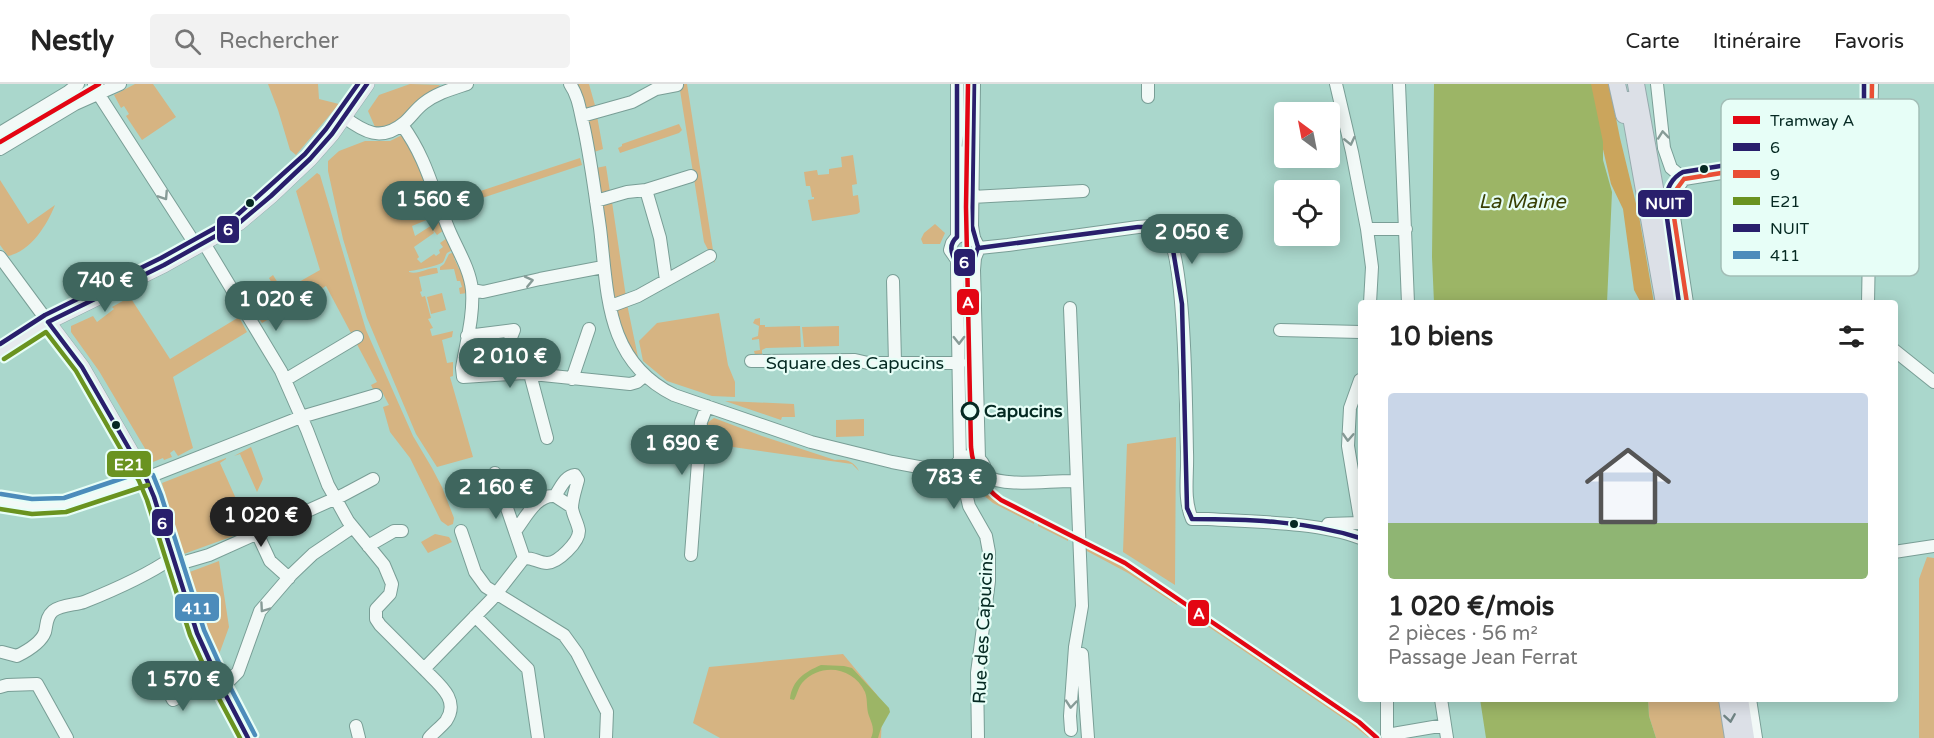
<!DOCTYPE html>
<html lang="fr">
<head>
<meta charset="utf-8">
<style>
  body { margin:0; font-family:"Varela Round",sans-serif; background:#f2f2f2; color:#222; height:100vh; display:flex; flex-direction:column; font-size:22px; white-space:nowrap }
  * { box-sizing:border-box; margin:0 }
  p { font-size:20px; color:#767676 }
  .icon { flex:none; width:33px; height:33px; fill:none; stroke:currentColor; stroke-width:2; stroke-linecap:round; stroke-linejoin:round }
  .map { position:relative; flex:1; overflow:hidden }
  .sheet { position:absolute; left:1358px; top:216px; width:540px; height:402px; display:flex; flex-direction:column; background:#fff; border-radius:6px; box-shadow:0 3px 15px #0003 }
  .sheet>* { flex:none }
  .needle { width:39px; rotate:328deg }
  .tools { position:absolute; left:1274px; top:18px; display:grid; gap:12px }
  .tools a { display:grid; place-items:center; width:66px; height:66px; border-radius:6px; background:#fff; box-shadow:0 3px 15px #0003; font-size:30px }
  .price { position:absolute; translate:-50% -51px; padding:0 14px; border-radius:21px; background:#3f665e; color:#fff; font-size:20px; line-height:39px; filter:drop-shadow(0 2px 3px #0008) }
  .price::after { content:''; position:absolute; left:50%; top:36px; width:18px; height:14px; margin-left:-9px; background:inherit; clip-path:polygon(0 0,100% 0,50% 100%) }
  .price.selected { background:#222; color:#fff }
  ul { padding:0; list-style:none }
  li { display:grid; align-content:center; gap:12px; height:318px; padding:0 30px }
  li span { display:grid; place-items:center; height:186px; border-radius:6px; color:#555 }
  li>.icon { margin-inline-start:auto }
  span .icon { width:108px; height:108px; fill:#fffc; stroke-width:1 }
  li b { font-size:26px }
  h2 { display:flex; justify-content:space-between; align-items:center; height:72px; padding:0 30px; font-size:26px }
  header { display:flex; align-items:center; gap:36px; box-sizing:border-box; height:84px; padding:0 30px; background:#fff; border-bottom:2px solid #e0e0e0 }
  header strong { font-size:28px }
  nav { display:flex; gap:33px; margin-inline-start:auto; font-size:21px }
  .search { width:420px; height:54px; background:#f2f2f2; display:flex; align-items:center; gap:15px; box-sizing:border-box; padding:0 21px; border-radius:6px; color:#767676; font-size:22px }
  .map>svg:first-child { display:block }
  .green { fill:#d6b482 }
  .forest { fill:#cba55c }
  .water { fill:#9cb566 }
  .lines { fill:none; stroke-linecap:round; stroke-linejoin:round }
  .minor-casing { stroke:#799e96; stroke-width:14 }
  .major-casing { stroke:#96aaad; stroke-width:16 }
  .highway-casing { stroke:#96aaad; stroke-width:18 }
  .minor { stroke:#f2f9f7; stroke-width:12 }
  .major { stroke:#e6ebee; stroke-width:15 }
  .highway { stroke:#dce0e7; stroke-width:16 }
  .tram { stroke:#abb7b4; stroke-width:1.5 }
  .bus-1-casing { stroke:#e7fef7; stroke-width:9 }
  .bus-2-casing { stroke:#e7fef7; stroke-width:9 }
  .bus-3-casing { stroke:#e7fef7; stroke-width:9 }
  .bus-4-casing { stroke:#e7fef7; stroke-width:9 }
  .bus-5-casing { stroke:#e7fef7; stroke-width:9 }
  .bus-1 { stroke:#291f6c; stroke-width:4.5 }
  .bus-2 { stroke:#e94f35; stroke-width:4.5 }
  .bus-3 { stroke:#6a9320; stroke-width:4.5 }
  .bus-4 { stroke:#291f6c; stroke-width:4.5 }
  .bus-5 { stroke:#4c8cbb; stroke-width:4.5 }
  .tram-1-casing { stroke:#e7fef7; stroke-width:9 }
  .tram-1 { stroke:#e30613; stroke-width:4.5 }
  .oneway { stroke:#879b97 }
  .oneway2 { stroke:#708484 }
  .bus-dot { fill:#052922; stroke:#e7fef7; stroke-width:2 }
  .stop-dot { fill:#e7fef7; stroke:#052922; stroke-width:3 }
  .labels { text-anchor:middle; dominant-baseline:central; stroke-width:4.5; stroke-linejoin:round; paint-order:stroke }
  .street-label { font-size:18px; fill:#052922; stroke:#e7fef7 }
  .stop-label { font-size:18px; font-weight:bold; fill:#052922; stroke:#e7fef7; text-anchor:start }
  .water-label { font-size:20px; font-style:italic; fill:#384004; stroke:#e7fef7 }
  .key { fill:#e7fef7; stroke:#a3beb7; stroke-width:1.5 }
  .key-label { font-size:16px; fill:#052922 }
  .line-badge { stroke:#e7fef7; stroke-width:2 }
  .badge-label { font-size:16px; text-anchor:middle; font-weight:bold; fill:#fff }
</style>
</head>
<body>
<header>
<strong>Nestly</strong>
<div class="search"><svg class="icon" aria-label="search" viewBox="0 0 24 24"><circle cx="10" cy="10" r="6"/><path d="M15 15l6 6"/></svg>Rechercher</div>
<nav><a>Carte</a><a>Itinéraire</a><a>Favoris</a></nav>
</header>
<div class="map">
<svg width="1934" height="654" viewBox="0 0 1934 654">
  <rect width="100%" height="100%" fill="#aad7cc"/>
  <path class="green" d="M135,0h18l23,33 -34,23 -16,-24 3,-2 -5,-8 -3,2 -7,-13z
    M268,0h50l1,15 20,5 -43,51 -6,-5 -12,-40z
    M410,0l30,1c-4,5 -11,7 -16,12 -15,13 -27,30 -49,30l-7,-16 11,-16z
    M575,0h14l7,25h-10z
    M679,0h8l28,179 -11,-21z
    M961,0h10l-2,140h-10z
    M597,32l6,33 -9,3 -6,-30z
    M679,40l3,6 -3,3 -59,20 -2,-5 4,-2v-2z
    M404,50l37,80 -29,12 3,10 28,-18 4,10 -10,7 -4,-5 1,3 -20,14 5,10 -2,2 4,4 13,-9 2,2 4,-3 -1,-3 4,-3 -3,-4 10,-7 6,12 -9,5c-2,3 -2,6 -4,9 -2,3 -29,9 -34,9v1c10,3 18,-5 28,-4l1,5 -19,4 3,14 -2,1 2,5 3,-1 6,22 -3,1 5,9 -3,1 2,7 21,-5 -1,6 -10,3 5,23 6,-1v14l-3,1 23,80 -36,10 -21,-33 -49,-116 -24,-79 -15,-68v-10l11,-10 26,-10h25z
    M853,71l4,29 -5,1 1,11 5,-1 2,17 -3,2 -45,7 -4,-21 6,-1v-2h-2l-2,-11h-4l-2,-14 13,-2 1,5 11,-1v-5l13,-2 -1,-10z
    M580,74l2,7 -136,45 -2,-7z
    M606,82l4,26 -9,3 -5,-27z
    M317,89l3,2 46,155 47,106 19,32 10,19 12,31 -1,6 -5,2 -7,-5 -31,-63 -20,-26 -7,-25 6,-2 -8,-15 -7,1 -3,-6 6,-3 -51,-96 -64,37 -9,-14 25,-15 -9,-16 4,-3 10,16 37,-21 -24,-79z
    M0,96l28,44 27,-19c-8,20 -24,46 -47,51l-8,-11z
    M612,118l14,95 -13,2 -11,-91 2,-3z
    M935,140l10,9 -5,11h-17l-2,-5 3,-6z
    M457,167l2,4 -5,3 5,11 6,-2 2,26 -7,1 -1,-6 3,-1 -2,-6h-3l-3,-12 -14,1v-3l4,-3 5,-10z
    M960,189h11l2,101h-10z
    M442,209l4,17 -15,4 -4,-17z
    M130,213l40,62 69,-42 8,15 -74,45 20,71 -15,8 -4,-6 -4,3 2,4 -8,3 -1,-2 -10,4 -54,-91 -28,-39v-6l22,-10 4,6 17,-13 -2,-2z
    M627,220l12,58 -2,2 -21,-50 1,-5z
    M719,229l9,52 7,17v15l-23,-1 -45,-15 -24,-20 -4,-20 18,-18z
    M760,234v7h5v2l35,-1 1,21 -35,1 -4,2v7l-7,-2 -1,-4 6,-1 -1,-11 -7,1v-2l6,-2 1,-10 -6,-3 2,-4z
    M839,242v20l-35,1 -2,-20z
    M725,317l69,3 1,13h-13l-1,3z
    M714,334l51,19 70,23c11,-1 19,1 24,11l-7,-7 -147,-21 2,-20z
    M864,335v17l-28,1v-17z
    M655,349l30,2 -2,20 -29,-2z
    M1176,353l-1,148 -52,-33 4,-108z
    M251,363l12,32 -6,13 -17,-38 -6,2z
    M226,374v1l-6,4 30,67 -69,25 -17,-52 3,-2 -5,-18z
    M989,405l13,9 32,17v9l-41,-21 -11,-9z
    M1038,433l30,14v10l-30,-15z
    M435,450l14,3 3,5 -24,11 -7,-11z
    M1085,456c32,17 63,34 92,56v9l-49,-32 -43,-23z
    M1927,473l7,1v180h-15v-159z
    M219,477l10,66 -12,33 -14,-35 -16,-52z
    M1193,523l162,110 19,15 -6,5 -18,-14 -156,-106z
    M843,570l34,41 5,20 -1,23h-161l-27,-15 16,-56z
    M1648,615h72l6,39h-70l-7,-22z"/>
  <path class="forest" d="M1588,0h21l11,54 19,78 15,87h-13l-7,-13 -11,-81 -12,-25z"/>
  <path class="water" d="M1434,0h157l12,58v18l9,32 -5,111h-173l-2,-46z
    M821,581l23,1 8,2 37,40 1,4 -9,16 -3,10h-7c4,-9 1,-14 -2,-22 -3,-8 -1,-16 -4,-24 -12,-25 -44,-30 -63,-9 -4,5 -5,12 -8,17l-4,-1c2,-19 15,-27 31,-34z
    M1480,615h168l1,17 7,22h-170z"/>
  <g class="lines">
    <g class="minor-casing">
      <path id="minor" d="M94,0l7,14 96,149
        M570,0c9,13 10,28 14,44 7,33 11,66 16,100 8,66 5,133 74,167l137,47 81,20 48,9 16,1
        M957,0v153
        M974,0l-2,142 2,12 5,10 -4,10 -1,12 5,189
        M1148,0v13
        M1336,0l16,68 15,77 5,38 -2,36
        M1399,0l9,219
        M1657,0l7,64 7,20 13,11
        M582,32l50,-14 24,-13 21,-4
        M344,33c20,15 37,25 60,6 7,-6 12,-14 20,-20 13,-10 28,-14 43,-19
        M402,41c25,34 31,67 47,105 8,19 21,39 23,60 2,26 -6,53 -10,78l1,9 60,-4 107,11 7,-2 7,-6
        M0,49l68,-41 10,-8
        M0,65l75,-45 45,-20
        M1684,95l187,-30
        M1684,95l-11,15 -1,10 15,99
        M646,106l14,48 6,42
        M972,113l111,-6
        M596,117l31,-9 19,-2 45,-14
        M1367,145h39
        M204,159l77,128 26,59 21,55 20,36 36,44 8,19 -2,10 -14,15v10l4,6 44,44
        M979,164l29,-3 130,-18c9,-1 20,-2 27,4 21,20 21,185 22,221 1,23 -4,46 5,67h16c47,3 110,3 152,19
        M0,173l48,65
        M893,197l2,82
        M472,206l11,2 57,-13 63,-12
        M1868,219l4,-219
        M611,222l27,-10 72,-40
        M1070,224l12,298 -7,41 -5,69 1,14
        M1280,246l80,2
        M467,252l47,-6 -18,45
        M1894,266l40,32
        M751,277l104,-1 13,3h92
        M530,290l17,64
        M572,295l17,-50
        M285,296l72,-43
        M1360,296l-10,28 -2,38 12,73
        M955 387a15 15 0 1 1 30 0a15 15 0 1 1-30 0Z
        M960,377l-3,-190v-11l-7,-10 2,-7 4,-5 6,-3h6l6,3
        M495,389l29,85
        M985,392c22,12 65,4 92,5
        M964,400l5,22 17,30 3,16v29l-12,92 1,65
        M0,417l32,6h22l21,-5 66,-22 160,-63 75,-22
        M1328,440l32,-1
        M516,446c10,-13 21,-36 39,-34
        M461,447l14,41 11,15 78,48 13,18 30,59 -1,26
        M257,449l13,28 19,17
        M368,462l26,-15h8
        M1894,468l40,-6
        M691,471l10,-133 6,-16
        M524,474c8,-1 15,5 23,5 11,0 32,-21 32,-32 -1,-8 -6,-15 -7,-23 0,-9 4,-20 6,-28l-3,-5c-10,1 -14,12 -20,21l17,11
        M175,481l34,-10 134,-60 30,-16
        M475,532l53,53 10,69
        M2,568l15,4c10,-5 24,-13 28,-24 2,-8 1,-15 8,-21 8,-6 22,-6 31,-9 30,-12 62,-26 88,-44
        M1082,570l6,84
        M164,599l9,17 45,-21
        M0,603l7,-2 30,-1 30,54
        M222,604l16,-16 22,-61 31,-36 22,-21 40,-27
        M1387,615v36l58,-10
        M1441,615l6,39
        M1750,615l6,39
        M356,642l3,12
        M429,654c5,-6 12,-11 17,-17 15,-22 -9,-38 -22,-52l68,-70 32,-41"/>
    </g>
    <g class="major-casing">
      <path id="major" d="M48,238l34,45 64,111 8,19 17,57 26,79 25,55 26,50
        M0,269l48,-31 116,-57 75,-42 32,-27 39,-37 22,-25 35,-50"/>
    </g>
    <g class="highway-casing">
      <path id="highway" d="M1617,0l7,31
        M1636,0l40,219
        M1628,16l36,203
        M1727,615l6,39
        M1740,615l6,39"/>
    </g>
    <use href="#minor" class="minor"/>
    <use href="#major" class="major"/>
    <use href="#highway" class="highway"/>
    <path class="tram" d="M962,62l6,-34"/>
    <g class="bus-1-casing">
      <path id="bus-1" d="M957,0v153c-7,6 -7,13 -3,21l11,5 9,-3 4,-13 -6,-21 2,-142
        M979,164l159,-21h21l9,8 5,15 9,54 5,204 5,11
        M48,238l34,45 64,111 8,19 43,136 25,55 26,50
        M48,238l116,-57 75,-42 32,-27 39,-37 22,-25 35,-50
        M1192,435c56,0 115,2 168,19"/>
    </g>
    <g class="bus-2-casing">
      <path id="bus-2" d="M1871,65l1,-65
        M1684,95l187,-30
        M1684,95l-11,15 -1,10 15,99"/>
    </g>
    <g class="bus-3-casing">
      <path id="bus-3" d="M4,275l42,-27 30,39 63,110 8,19 43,135 25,56 25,47
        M0,425l32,5 34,-2 82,-27"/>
    </g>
    <g class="bus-4-casing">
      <path id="bus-4" d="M1679,219l-14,-99c1,-13 6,-26 18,-32l181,-29v-59
        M0,260l45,-29 116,-57 74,-41 70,-63 21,-25 32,-45"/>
    </g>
    <g class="bus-5-casing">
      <path id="bus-5" d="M153,391l8,20 43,135 25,55 26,50
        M1,410l31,5 32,-1 80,-27"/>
    </g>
    <use href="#bus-1" class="bus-1"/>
    <use href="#bus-2" class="bus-2"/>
    <use href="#bus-3" class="bus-3"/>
    <use href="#bus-4" class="bus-4"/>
    <use href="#bus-5" class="bus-5"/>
    <g class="tram-1-casing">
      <path id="tram-1" d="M968,0l-2,123 5,240c2,23 11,39 30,53l124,63 234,159 18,16
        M0,58l99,-58"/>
    </g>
    <use href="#tram-1" class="tram-1"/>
  </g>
  <defs><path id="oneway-chevron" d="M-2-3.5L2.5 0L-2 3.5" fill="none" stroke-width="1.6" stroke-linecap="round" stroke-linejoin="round" transform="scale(1.5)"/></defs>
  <g class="oneway">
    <use href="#oneway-chevron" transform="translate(1663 51) rotate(-96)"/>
    <use href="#oneway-chevron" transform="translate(1350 57) rotate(77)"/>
    <use href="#oneway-chevron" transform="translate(164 112) rotate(57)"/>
    <use href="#oneway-chevron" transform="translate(529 197) rotate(-13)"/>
    <use href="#oneway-chevron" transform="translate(959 256) rotate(89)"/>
    <use href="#oneway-chevron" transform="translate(1348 353) rotate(93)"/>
    <use href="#oneway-chevron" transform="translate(264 524) rotate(125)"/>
    <use href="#oneway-chevron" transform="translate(1071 620) rotate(95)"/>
  </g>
  <use class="oneway2" href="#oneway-chevron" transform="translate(1730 634) rotate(81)"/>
  <g class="bus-dot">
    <circle cx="1704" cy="85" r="5"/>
    <circle cx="250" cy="119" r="5"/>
    <circle cx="116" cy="341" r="5"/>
    <circle cx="1294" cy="440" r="5"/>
  </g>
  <circle class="stop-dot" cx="970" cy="327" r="8"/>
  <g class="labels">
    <g class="street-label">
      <text x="855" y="279">Square des Capucins</text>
      <text transform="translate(983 544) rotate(-87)">Rue des Capucins</text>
    </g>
    <g class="stop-label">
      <text x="984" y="327">Capucins</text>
    </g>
    <g class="water-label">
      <text x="1522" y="118">La Maine</text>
    </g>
  </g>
  <rect x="1721" y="15" width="198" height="177" rx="9" class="key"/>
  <rect x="1733" y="32" width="27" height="8" fill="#e30613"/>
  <rect x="1733" y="59" width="27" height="8" fill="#291f6c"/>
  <rect x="1733" y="86" width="27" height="8" fill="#e94f35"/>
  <rect x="1733" y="113" width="27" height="8" fill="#6a9320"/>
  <rect x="1733" y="140" width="27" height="8" fill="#291f6c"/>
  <rect x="1733" y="167" width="27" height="8" fill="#4c8cbb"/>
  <g class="key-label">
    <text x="1770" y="42">Tramway A</text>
    <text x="1770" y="69">6</text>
    <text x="1770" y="96">9</text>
    <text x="1770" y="123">E21</text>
    <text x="1770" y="150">NUIT</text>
    <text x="1770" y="177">411</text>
  </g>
  <g class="line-badge">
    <rect x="1637" y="105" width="56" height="29" rx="6" fill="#291f6c"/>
    <rect x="216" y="131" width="24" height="29" rx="6" fill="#291f6c"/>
    <rect x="953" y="164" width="23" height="29" rx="6" fill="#291f6c"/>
    <rect x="956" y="204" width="24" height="28" rx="6" fill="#e30613"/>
    <rect x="106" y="366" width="46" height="28" rx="6" fill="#6a9320"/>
    <rect x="151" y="424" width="23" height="29" rx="6" fill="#291f6c"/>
    <rect x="174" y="509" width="46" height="29" rx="6" fill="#4c8cbb"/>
    <rect x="1187" y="515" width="23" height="28" rx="6" fill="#e30613"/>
  </g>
  <g class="badge-label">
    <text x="1665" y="125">NUIT</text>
    <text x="228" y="151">6</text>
    <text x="964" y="184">6</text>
    <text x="968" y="224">A</text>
    <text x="129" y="386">E21</text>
    <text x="162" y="445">6</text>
    <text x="197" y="530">411</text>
    <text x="1199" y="535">A</text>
  </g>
</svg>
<div class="tools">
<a><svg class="needle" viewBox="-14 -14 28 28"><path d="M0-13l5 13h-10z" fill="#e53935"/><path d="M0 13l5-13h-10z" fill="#767676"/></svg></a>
<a><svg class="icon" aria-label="locate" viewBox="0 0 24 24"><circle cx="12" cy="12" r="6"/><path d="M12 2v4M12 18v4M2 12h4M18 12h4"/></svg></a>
</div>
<b class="price" style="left:433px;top:148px">1 560 €</b>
<b class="price" style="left:1192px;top:181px">2 050 €</b>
<b class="price" style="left:105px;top:229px">740 €</b>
<b class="price" style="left:276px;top:248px">1 020 €</b>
<b class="price" style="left:510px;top:305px">2 010 €</b>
<b class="price" style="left:682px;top:392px">1 690 €</b>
<b class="price" style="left:954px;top:426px">783 €</b>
<b class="price" style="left:496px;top:436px">2 160 €</b>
<b class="price selected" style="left:261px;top:464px">1 020 €</b>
<b class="price" style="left:183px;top:628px">1 570 €</b>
<section class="sheet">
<h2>10 biens<svg class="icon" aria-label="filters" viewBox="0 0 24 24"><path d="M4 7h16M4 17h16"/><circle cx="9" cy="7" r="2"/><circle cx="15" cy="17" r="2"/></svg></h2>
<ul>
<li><span style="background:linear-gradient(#c9d6e8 70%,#8fb573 0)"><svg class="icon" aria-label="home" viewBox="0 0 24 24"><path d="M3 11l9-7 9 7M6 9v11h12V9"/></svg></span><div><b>1 020 €/mois</b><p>2 pièces · 56 m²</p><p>Passage Jean Ferrat</p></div></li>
</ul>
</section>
</div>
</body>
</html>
